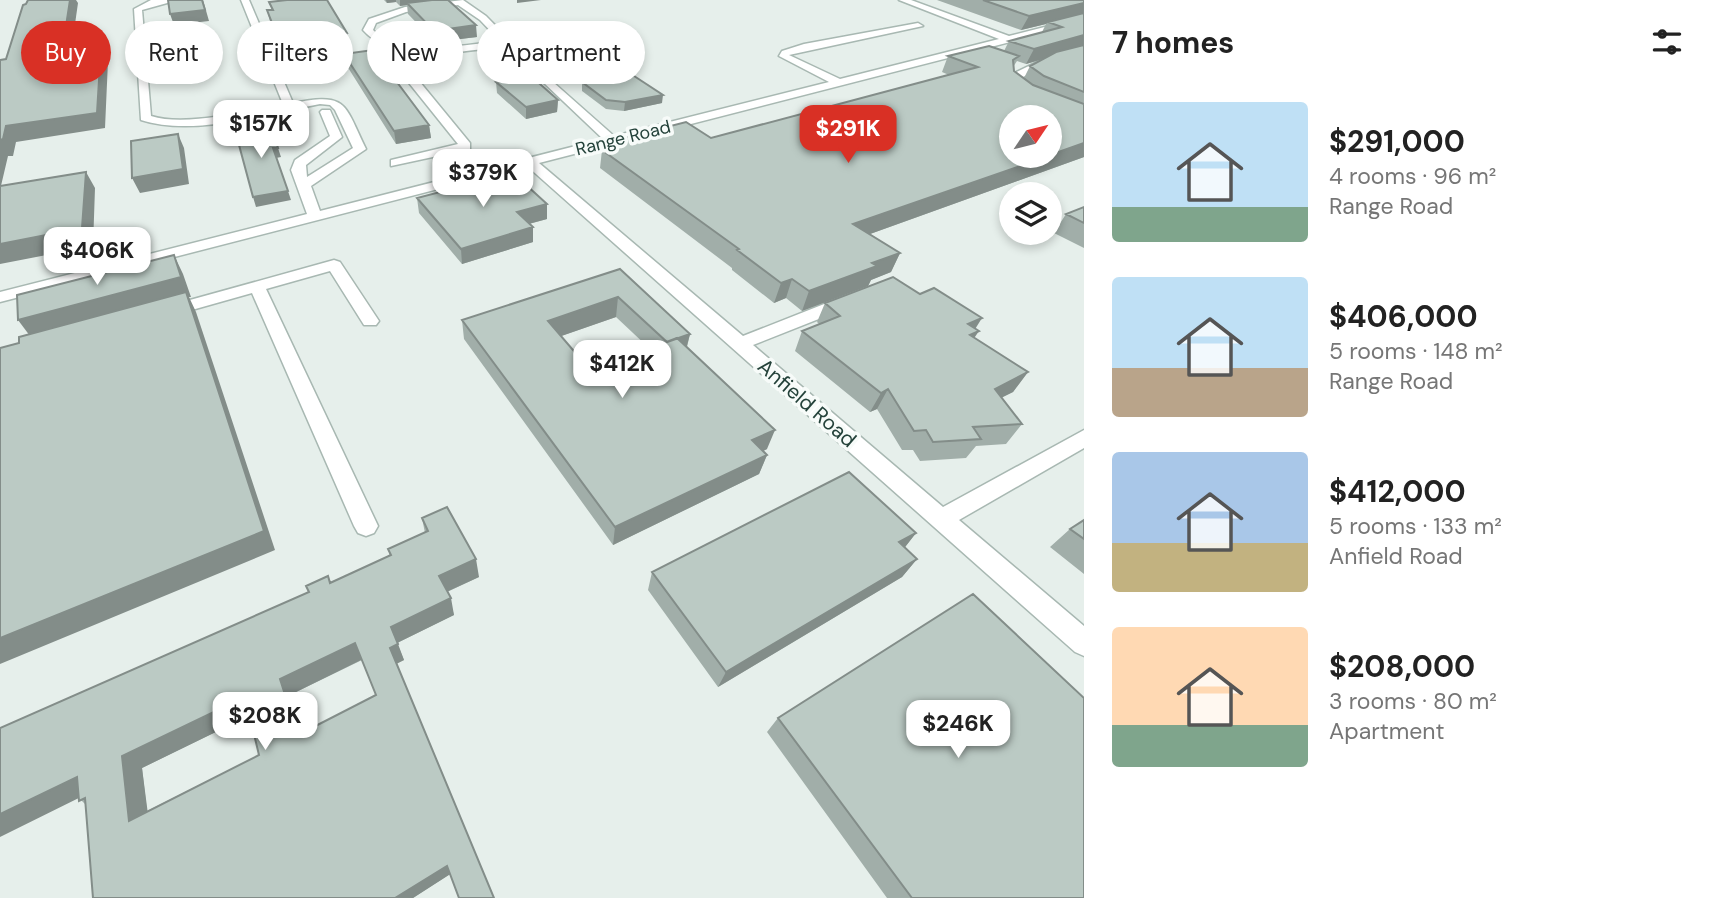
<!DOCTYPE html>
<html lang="en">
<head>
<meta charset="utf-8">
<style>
  body { margin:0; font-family:"DM Sans",sans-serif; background:#f2f2f2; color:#222; height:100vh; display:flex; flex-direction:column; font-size:26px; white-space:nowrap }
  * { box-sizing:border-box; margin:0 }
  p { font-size:23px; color:#767676 }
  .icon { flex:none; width:38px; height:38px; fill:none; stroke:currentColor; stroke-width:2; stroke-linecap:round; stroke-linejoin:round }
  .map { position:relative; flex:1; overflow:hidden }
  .details { display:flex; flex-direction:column; background:#fff; width:630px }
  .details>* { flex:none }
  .top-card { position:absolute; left:21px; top:21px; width:665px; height:63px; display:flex; gap:14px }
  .needle { width:46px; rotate:55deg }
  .buttons { position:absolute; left:999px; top:105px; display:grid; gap:14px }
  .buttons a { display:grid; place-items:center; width:63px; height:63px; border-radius:50%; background:#fff; box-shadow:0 4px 10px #0003; font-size:35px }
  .price { position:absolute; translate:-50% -60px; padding:0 16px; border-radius:14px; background:#fff; color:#222; font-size:23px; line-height:46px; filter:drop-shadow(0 2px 4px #0008) }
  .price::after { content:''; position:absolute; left:50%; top:42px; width:21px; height:16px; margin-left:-10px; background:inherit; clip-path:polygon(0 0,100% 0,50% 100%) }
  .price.selected { background:#d93025; color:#fff }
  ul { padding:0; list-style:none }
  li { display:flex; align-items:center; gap:21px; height:175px; padding:0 28px }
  li span { display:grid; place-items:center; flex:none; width:196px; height:140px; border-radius:7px; color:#555 }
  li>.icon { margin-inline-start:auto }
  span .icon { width:84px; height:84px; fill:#fffc; stroke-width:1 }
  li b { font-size:30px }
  h2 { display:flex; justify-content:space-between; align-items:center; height:84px; padding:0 28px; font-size:30px }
  .pill { padding:0 24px; border-radius:32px; background:#fff; box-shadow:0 4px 10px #0003; font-size:24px; line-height:63px }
  .pill.selected { background:#d93025; color:#fff }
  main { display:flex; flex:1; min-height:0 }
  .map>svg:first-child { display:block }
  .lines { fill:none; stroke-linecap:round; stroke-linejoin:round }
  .minor-casing { stroke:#a8b8b2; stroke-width:3 }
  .minor { fill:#fff; fill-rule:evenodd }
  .wall { fill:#a1aea9; fill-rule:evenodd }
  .shaded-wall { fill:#838d89 }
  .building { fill:#bbcac4; stroke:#838d89; stroke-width:2; fill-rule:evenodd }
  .labels { text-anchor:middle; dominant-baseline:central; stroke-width:7; stroke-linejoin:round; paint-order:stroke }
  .far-street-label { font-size:18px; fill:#24423a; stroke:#f7fbf9 }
  .street-label { font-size:21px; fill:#24423a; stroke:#f7fbf9 }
</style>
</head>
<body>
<main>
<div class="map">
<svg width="1084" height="898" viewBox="0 0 1084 898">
  <rect width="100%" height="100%" fill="#e6efeb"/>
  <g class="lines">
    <g class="minor-casing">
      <path id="minor" d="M178,0l-36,10 9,106c35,11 95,-5 132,-12l-42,-104h8l44,103c55,-11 51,1 73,46l-55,37 9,25 283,-72 -98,-93c-42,5 -110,20 -142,-16l6,-11 36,-12 58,-7 23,16 50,51 78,69 215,-54 -50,-26 3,-5 22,-7 114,-21 5,3 -134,29 51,24 159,-40 -100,-39h12l98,36 75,-19v6l-545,140 204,173 99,-39h12l2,4 -2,4 -101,40 190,162 141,-77v18l-125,72 125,106v30l-9,-4 -548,-486 -527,136v-10l307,-78 -16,-44 4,-10 35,-24 -10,-24 2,-2h8l12,27 -36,28 1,12 46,-29 -18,-38 -5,-5 -10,-1c-53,10 -127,33 -179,16l-7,-111 17,-9zM458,5l22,15 20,21c-38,4 -97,17 -127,-11l3,-7 30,-11z
        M1084,49v6l-37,10 -30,15 12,11v4h-8l-15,-12 2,-7 31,-15z
        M397,58l4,1 69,84v6l-79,17v-6l67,-16 -65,-81 -1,-2z
        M334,260l6,2 39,59 -3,4h-12l-34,-54 -64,18 112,237 -4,7 -8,3 -8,-3 -4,-7 -102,-233 -85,24 -9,-5 3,-4z"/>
    </g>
    <use href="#minor" class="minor"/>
  </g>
  <path class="wall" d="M384,0h64l29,37 -42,5 -27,-28 -1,-9 -7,1 -4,-4 -9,1z
    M937,0h147v157l-214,77 30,19 -9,19 -20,8 -3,6 -66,25 -16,-13 -12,5 -42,-33v-2l-132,-100 2,-18h2v-7l107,-5 238,-63 -7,-3 6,-16 56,-5 5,-10 33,-9 4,-8 -25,6zM1043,59l-13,7 -6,12 -10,-7 -1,-4 4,-6 9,3z
    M269,2l81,47 -67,8 -12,-32 -4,-15h5z
    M344,54l85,71 2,13 -35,6 -49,-78z
    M496,82l62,18 -1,12 -31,7 -29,-26z
    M582,82l80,21 -38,8 -18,-2 -24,-18z
    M417,198l130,6v15l-18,5 4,3v15l-71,22 -43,-51z
    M1084,207v41l-30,-15 12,-19z
    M620,269l70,65 -3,13 80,102 -4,2 4,4 -8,19 -146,71 -149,-206 -2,-19zM616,317l34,32 -59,22 -30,-35z
    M825,303l150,25v10l53,34 -15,20 -12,6 21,26 -16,20 -30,2 -10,12 -46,3 -7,-11h-11l-25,-41 -7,3 -75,-61 7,-20 17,-7 -2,-2z
    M422,518l57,59 -32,15 7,23 -57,28 7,17 -8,4 54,210 -37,24 -328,-94 -6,-6 230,-206 19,-16 3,6 59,-26 -2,-7 37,-16zM362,660l14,35 -72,37 -12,-38zM250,715l9,40 -112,56 -5,-43z
    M1084,520v54l-34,-27 20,-18z
    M916,533l-11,14 12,12 -15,18 -184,110 -70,-97 4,-18z
    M778,718l306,180h-197l-120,-166z"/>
  <path class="shaded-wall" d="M70,0h6l2,3 -9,63 -7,-14z
    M203,0l6,21 -35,4 -4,-11z
    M386,0h10v2l-9,1z
    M400,0h40l-33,3v2l-7,1z
    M517,0h24l-24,3z
    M1084,3v12l-36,7 -2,2 -25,6 8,-14z
    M476,25l1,12 -42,5 -1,-11z
    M347,33l3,16 -67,8 -4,-16z
    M1084,35v12l-58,17 8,-15z
    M101,47l7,14 -3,67 -89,14 -3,14h-5l-8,34v-50l6,-14z
    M663,95l-1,8 -38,8 1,-9z
    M558,100l-1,12 -31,7v-12z
    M429,125l2,13 -35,6 -2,-13z
    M178,134l6,14 5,36 -49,9 -8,-15z
    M1084,143v14l-239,86 8,-19z
    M273,148h5l3,9 -5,1z
    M86,172l9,16 -2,58 -93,18v-20z
    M288,191l3,9 -35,7 -3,-10z
    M547,204v15l-30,8v-15z
    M533,227v15l-71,22 -1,-15z
    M900,253l-9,19 -20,8 -3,6 -66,25 7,-20 63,-28z
    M174,255l9,19 8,23h-2l7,15 79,238 -275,114v-26l33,-298 -15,-20z
    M792,279l-6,19 -12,5 7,-20z
    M618,297l-2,20 -69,24 1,-20z
    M982,318l-10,16 7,-3 -13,19 2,-26z
    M690,334l-5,19 -18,-11z
    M1028,372l-15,20 -33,16 15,-19z
    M888,389l-11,20 -7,3 11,-19z
    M775,430l-8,19 -22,11 7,-20z
    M767,455l-8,19 -146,71 2,-18z
    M916,533l-14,18 -3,-9z
    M476,559l3,18 -35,16 -5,-17z
    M917,559l-15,18 -184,110 8,-15z
    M451,598l3,17 -57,28 -6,-16z
    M355,643l8,16 -71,35 17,54 -11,-13 -18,-56z
    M398,644l6,16 -8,4 -6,-16z
    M245,697l14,14 -117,57 8,62 -21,-9 -7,-65z
    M77,777l22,11 -99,49v-23z
    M447,866l5,7 -39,25h-18z"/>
  <path class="building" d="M28,0h42l-8,52 39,-5 -4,66 -91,13 -3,13 -3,1v-80l6,-1 17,-54 3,-1z
    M168,0h34l3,10 -35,4z
    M287,0h40l20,33 -68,8 -12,-31h6l-4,-8z
    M432,0h16l28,25 -42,6 -27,-28z
    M983,0h101v3l-55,13z
    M1084,13v22l-50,14 -25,-8 53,-14 -14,-5z
    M1084,45v47l-40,-16 -14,-10 26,-14z
    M989,46l30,10 -6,4 1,11 19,14 51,19v39l-34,12v-38h-38v39h37l-196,68 47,29 -28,10 5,3 -68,25 -17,-12 -11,4 -44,-33 2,-1 -137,-99 9,-2 -7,-5 82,-21 25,16 267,-71 -30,-11z
    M373,50l56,75 -35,6 -50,-77z
    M631,74l32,21 -38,7 -19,-2 -24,-18z
    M531,76l27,24 -32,7 -30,-25z
    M271,125l7,23h-5l15,43 -35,6 -18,-67z
    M178,134l5,35 -51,9 -1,-37z
    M86,172l-4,56 -82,16v-58z
    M513,173l34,31 -30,8 16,15 -72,22 -44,-51z
    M1084,207v16l-18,-9z
    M174,255l7,22 -163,43 -1,-25z
    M620,269l70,65 -23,8 -49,-45 -70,24 43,50 86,-33 98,92 -23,10 15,15 -152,72 -153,-207z
    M893,277l27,17 14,-6 48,30 -14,6 11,7 -9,4 58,37 -33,17 27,35 -49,3 8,12 -48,3 -7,-12 -12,1 -26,-42 -7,4 -79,-62 38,-15 -15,-13z
    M186,292l78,239 -264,107v-290l19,-5v-6z
    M849,472l67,61 -17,9 18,17 -191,113 -74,-100z
    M447,507l29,52 -37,17 12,22 -60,29 7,17 -8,4 104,250h-35l-12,-32 -52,32h-302l-8,-100 -6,3 -2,-24 -77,37v-86l309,-136 -3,-6 22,-10 2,7 61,-28 -3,-6 40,-18 -6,-13zM355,643l21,52 -78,40 -18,-56zM245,697l14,58 -130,66 -7,-65z
    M1084,520v19l-14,-10z
    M973,594l111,104v200h-172l-134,-180z"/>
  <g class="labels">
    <g class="far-street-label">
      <text transform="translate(623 138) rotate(-14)">Range Road</text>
    </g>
    <g class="street-label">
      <text transform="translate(807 403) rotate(41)">Anfield Road</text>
    </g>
  </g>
</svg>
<div class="buttons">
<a><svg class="needle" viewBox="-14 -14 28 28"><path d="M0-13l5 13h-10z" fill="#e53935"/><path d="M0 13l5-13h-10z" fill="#767676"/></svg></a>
<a><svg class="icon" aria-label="layers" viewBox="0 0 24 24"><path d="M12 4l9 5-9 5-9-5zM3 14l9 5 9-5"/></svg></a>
</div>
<b class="price" style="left:261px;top:160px">$157K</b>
<b class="price selected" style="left:848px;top:165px">$291K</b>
<b class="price" style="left:483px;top:209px">$379K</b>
<b class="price" style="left:97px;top:287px">$406K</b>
<b class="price" style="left:622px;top:400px">$412K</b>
<b class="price" style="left:265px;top:752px">$208K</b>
<b class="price" style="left:958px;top:760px">$246K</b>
<div class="top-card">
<a class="pill selected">Buy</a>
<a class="pill">Rent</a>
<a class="pill">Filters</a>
<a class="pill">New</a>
<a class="pill">Apartment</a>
</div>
</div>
<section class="details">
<h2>7 homes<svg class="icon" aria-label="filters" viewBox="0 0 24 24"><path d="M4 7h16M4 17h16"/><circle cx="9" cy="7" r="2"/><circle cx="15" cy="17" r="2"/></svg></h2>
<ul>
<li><span style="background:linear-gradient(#bfe0f5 75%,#7fa58c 0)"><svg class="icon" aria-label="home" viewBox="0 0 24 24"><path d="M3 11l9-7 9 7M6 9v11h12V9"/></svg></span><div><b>$291,000</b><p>4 rooms · 96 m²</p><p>Range Road</p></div></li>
<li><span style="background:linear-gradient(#bfe0f5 65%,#b9a48a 0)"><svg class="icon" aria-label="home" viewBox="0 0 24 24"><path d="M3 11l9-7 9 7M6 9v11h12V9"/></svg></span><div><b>$406,000</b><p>5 rooms · 148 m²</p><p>Range Road</p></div></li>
<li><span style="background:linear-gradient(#a9c7e8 65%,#c2b280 0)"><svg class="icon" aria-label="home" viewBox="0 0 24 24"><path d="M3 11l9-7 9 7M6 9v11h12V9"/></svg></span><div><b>$412,000</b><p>5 rooms · 133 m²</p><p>Anfield Road</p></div></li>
<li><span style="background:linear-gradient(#ffd9b3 70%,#7fa58c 0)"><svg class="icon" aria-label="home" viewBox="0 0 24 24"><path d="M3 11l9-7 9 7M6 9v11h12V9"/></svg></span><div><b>$208,000</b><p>3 rooms · 80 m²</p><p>Apartment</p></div></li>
</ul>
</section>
</main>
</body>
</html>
